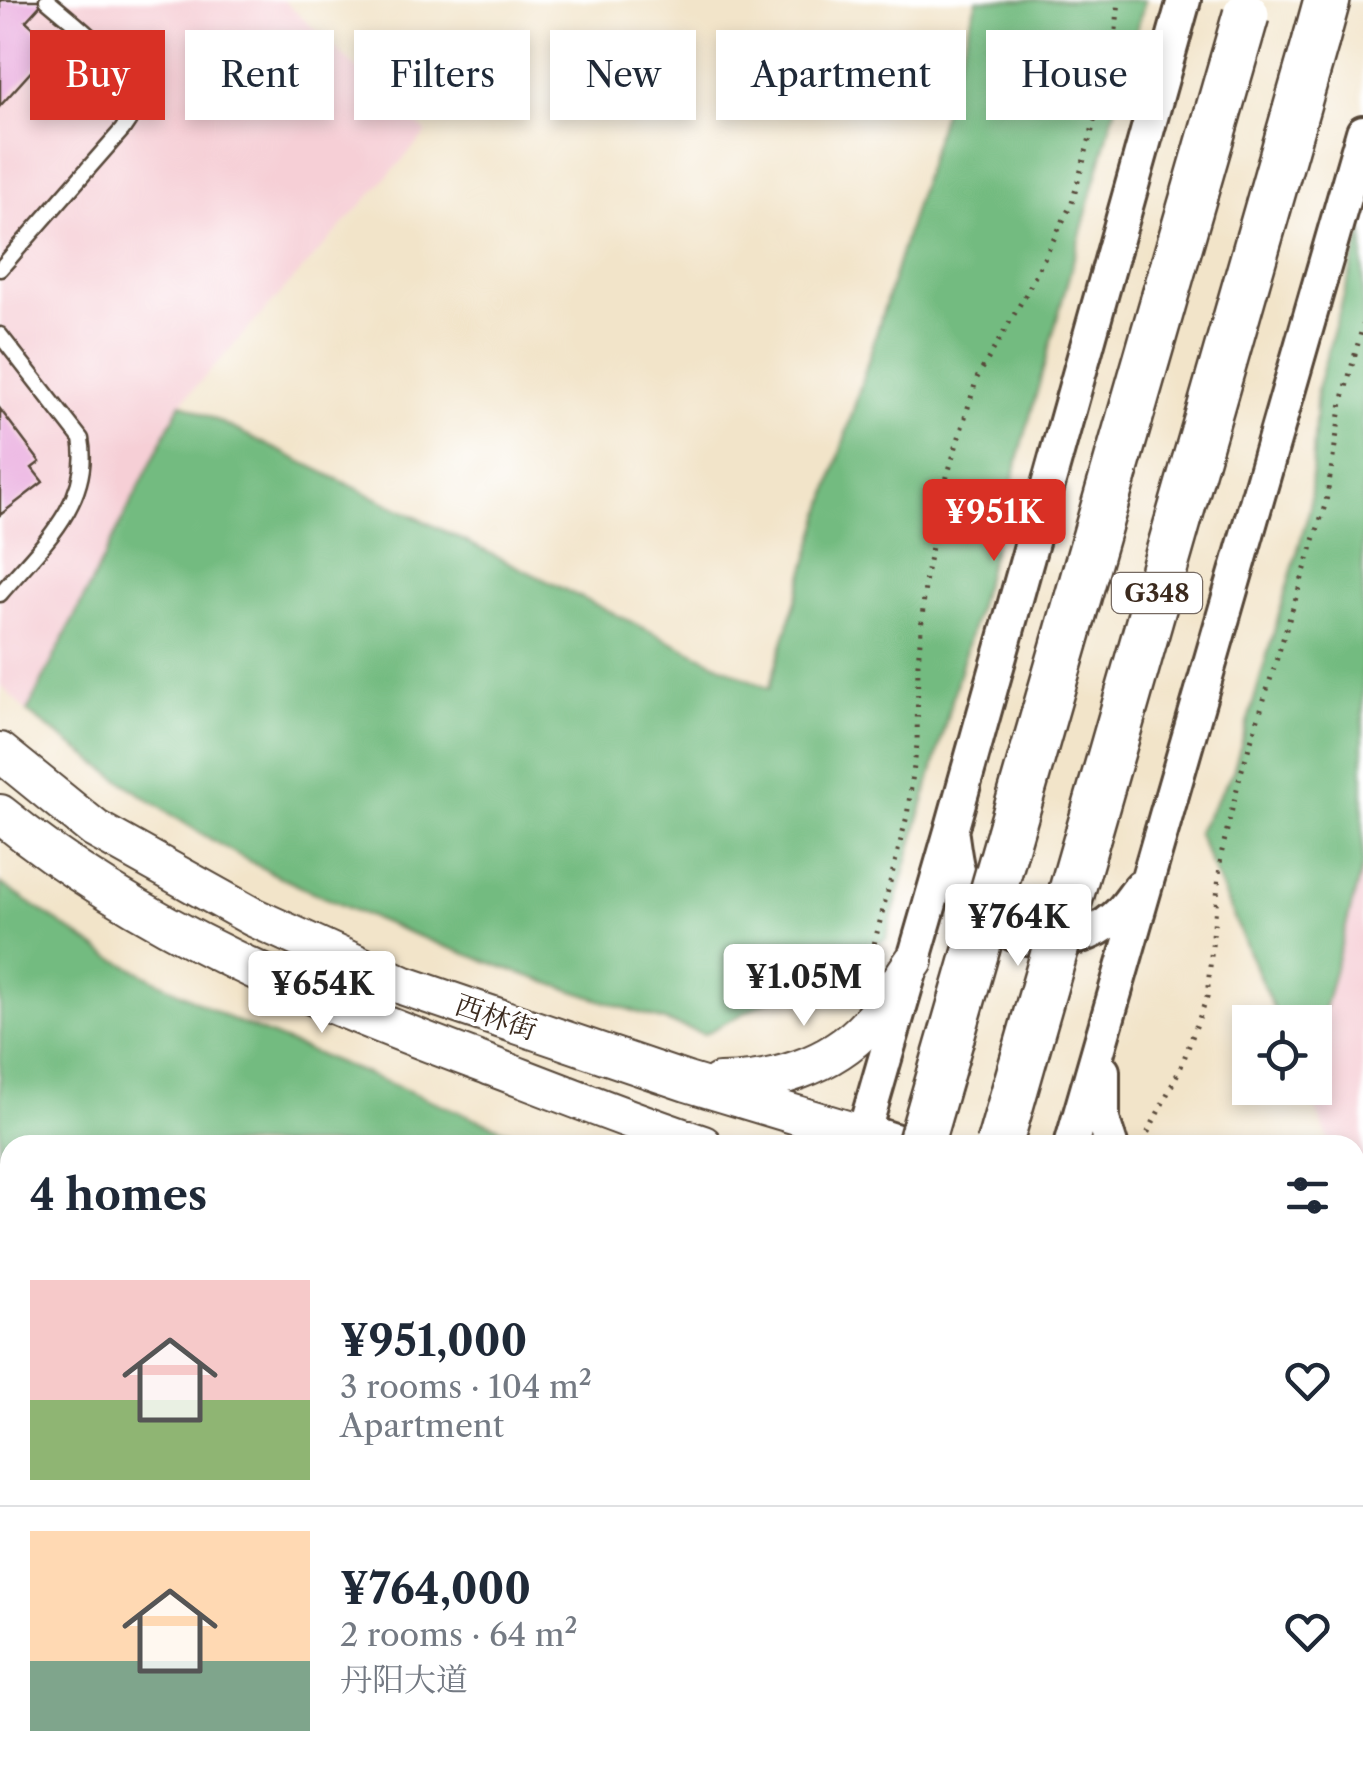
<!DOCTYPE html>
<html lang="en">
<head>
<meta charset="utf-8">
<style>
  body { margin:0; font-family:"Libre Caslon Text","Noto Serif SC",serif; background:#f2f2f3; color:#1f2937; height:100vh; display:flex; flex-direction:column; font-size:38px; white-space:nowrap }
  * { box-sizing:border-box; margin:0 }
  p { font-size:32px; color:#747a83 }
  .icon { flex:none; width:55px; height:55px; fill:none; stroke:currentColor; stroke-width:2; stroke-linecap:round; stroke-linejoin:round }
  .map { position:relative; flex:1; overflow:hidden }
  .panel { position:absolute; left:0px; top:1135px; width:1365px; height:640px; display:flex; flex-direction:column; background:#fff; border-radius:30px 30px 0 0; box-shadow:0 5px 15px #0003 }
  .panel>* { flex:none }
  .banner { position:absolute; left:30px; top:30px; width:1305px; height:90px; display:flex; gap:20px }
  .tools { position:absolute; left:1232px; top:1005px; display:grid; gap:20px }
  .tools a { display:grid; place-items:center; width:100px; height:100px; border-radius:0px; background:#fff; box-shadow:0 5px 15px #0003; font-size:50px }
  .price { position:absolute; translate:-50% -85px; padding:0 22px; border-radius:10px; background:#fff; color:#222; font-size:32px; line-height:65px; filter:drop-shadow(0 2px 5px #0008) }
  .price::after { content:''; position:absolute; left:50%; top:60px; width:30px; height:22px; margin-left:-15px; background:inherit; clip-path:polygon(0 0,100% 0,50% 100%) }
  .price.current { background:#d93025; color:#fff }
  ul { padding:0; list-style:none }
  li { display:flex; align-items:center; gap:30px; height:250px; padding:0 30px }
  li+li { border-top:2px solid #e0e1e3 }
  li span { display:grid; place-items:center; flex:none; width:280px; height:200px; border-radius:0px; color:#555 }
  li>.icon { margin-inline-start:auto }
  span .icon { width:120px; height:120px; fill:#fffc; stroke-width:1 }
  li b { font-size:42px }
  h2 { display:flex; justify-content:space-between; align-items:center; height:120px; padding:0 30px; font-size:42px }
  .chip { padding:0 35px; border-radius:0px; background:#fff; box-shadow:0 5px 15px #0003; font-size:35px; line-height:90px }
  .chip.current { background:#d93025; color:#fff }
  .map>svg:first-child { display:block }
  .built { fill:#f6cfd6 }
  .green { fill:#8fdb98; stroke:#65825b; stroke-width:2.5 }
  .forest { fill:#73bb80; stroke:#57724f; stroke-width:2.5 }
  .building { fill:#e8a7dd }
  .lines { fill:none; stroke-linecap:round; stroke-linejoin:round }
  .service-casing { stroke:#564638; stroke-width:19 }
  .tertiary-casing { stroke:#564638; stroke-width:38 }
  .secondary-casing { stroke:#564638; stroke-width:42 }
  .primary-casing { stroke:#564638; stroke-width:48 }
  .trunk-casing { stroke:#564638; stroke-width:50 }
  .path { stroke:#564638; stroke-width:5; stroke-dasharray:2.5 8; stroke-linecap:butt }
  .service { stroke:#fff; stroke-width:14 }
  .tertiary { stroke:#fff; stroke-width:32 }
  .secondary { stroke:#fff; stroke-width:38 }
  .primary { stroke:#fff; stroke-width:42 }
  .trunk { stroke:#fff; stroke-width:45 }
  .trunk-bridge-casing { stroke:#564638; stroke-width:50; stroke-linecap:butt }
  .trunk-bridge { stroke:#fff; stroke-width:45 }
  .labels { text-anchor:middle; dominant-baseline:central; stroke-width:8; stroke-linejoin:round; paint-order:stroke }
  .shield { fill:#fff; stroke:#766a62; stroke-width:2.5 }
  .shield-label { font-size:25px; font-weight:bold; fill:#3b2a1e }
  .street-label { font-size:28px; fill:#3b2a1e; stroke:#fff }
</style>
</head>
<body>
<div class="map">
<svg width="1363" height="1775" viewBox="0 0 1363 1775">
  <rect width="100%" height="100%" fill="#fff"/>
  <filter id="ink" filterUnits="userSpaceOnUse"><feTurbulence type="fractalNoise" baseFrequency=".01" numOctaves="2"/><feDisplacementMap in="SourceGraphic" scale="20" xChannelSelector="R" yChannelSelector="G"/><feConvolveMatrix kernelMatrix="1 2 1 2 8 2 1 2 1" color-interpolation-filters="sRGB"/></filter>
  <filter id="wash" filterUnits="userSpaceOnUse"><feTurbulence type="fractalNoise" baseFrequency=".0048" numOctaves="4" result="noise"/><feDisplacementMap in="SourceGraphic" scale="40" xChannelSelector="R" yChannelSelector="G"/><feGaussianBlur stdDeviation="2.25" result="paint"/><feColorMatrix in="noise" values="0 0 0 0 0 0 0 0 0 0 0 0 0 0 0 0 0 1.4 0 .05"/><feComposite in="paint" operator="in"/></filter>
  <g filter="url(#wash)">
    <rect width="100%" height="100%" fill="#f2e4c9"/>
    <path class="built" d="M0,0h283l144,133 -246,270 -154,309 -27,-27z
      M1363,863v355l-8,-18v-55h-24l-24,-57h8v-45z"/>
    <path class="green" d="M1355,1398l8,2v375h-428l3,-10h417z"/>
    <path class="forest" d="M977,0h168l-259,939 -182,95c-143,-47 -286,-91 -422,-156 -91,-44 -174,-106 -255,-166l154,-309 588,286z
      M1363,229v634l-48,180v-21h-36l-82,-190 36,-60 77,-264 7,-119z
      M0,883l105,71 130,67 307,124h-532v620h612l-3,10h-619z"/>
    <g id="blocks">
      <path class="building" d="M0,0h45l-19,21 28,25 -54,60z
        M0,409l40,53 -8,6 11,14 -43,33z"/>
    </g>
  </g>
  <g filter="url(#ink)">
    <use href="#blocks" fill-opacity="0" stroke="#564638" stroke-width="2.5"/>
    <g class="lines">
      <g class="service-casing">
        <path id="service" d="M0,269l122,-139c6,-8 13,-19 14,-29 1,-31 -66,-81 -89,-101
          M0,335l81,104c12,64 -43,110 -81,155"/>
      </g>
      <g class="tertiary-casing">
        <path id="tertiary" d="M952,836c3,21 5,41 16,59 28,52 105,60 147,22 10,-8 17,-20 25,-30
          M1103,1071v49l8,25
          M860,1145l91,-314 233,-831
          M1071,1145l292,-1013
          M681,1775l3,-10
          M895,1775l3,-10"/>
      </g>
      <g class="secondary-casing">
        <path id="secondary" d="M0,752l95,77 158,88 152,69 282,96 176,53
          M0,814c144,117 311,185 483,249 73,28 146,57 220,82
          M719,1083c53,0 112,-17 149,-58 17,-19 31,-43 46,-64"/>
      </g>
      <g class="primary-casing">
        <path id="primary" d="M863,1135l30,10
          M1355,1275l8,2
          M1355,1340l8,2"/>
      </g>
      <g class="trunk-casing">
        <path id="trunk" d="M1316,40l11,-40
          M738,1775l3,-10
          M819,1775l3,-10"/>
      </g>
      <path class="path" d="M869,964l38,-148 10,-71 1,-82 8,-88 20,-95 31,-102 49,-84 46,-91 42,-153 5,-50
        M1143,1142l38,-75 26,-70 14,-142 19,-79 86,-274 16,-100 21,-77
        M596,1775l2,-10
        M1004,1775l2,-10"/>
      <use href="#service" class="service"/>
      <use href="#tertiary" class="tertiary"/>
      <use href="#secondary" class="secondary"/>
      <use href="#primary" class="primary"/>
      <use href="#trunk" class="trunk"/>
      <g class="trunk-bridge-casing">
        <path id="trunk-bridge" d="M920,1145l326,-1130
          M999,1145l317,-1105"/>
      </g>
      <use href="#trunk-bridge" class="trunk-bridge"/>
    </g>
  </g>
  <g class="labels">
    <rect class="shield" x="1112" y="573" width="90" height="40" rx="8"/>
    <g class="shield-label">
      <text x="1157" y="593">G348</text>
    </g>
    <g class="street-label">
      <text transform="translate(496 1017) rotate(19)">西林街</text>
    </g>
  </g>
</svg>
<div class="tools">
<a><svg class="icon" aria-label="locate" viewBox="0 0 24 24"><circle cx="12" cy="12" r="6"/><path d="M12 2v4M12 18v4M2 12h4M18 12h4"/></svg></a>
</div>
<b class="price current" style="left:994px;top:564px">¥951K</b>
<b class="price" style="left:1018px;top:969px">¥764K</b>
<b class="price" style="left:804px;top:1029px">¥1.05M</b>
<b class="price" style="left:322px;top:1036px">¥654K</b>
<div class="banner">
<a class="chip current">Buy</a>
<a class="chip">Rent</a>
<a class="chip">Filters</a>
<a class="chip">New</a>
<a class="chip">Apartment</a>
<a class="chip">House</a>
</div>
<section class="panel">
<h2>4 homes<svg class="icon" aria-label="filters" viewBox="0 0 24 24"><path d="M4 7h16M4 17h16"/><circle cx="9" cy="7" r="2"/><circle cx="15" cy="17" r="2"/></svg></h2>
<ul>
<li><span style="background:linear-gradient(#f6c9c9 60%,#8fb573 0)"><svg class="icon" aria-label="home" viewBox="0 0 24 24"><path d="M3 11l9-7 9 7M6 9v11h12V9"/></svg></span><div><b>¥951,000</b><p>3 rooms · 104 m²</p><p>Apartment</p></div><svg class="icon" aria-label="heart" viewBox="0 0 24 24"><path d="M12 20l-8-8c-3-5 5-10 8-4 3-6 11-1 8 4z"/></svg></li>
<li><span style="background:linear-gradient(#ffd9b3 65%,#7fa58c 0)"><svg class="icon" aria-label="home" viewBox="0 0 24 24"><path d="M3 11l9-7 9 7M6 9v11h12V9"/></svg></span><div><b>¥764,000</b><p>2 rooms · 64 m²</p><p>丹阳大道</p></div><svg class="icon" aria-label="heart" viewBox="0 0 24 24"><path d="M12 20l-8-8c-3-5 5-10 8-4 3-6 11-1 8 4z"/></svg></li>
</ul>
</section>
</div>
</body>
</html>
